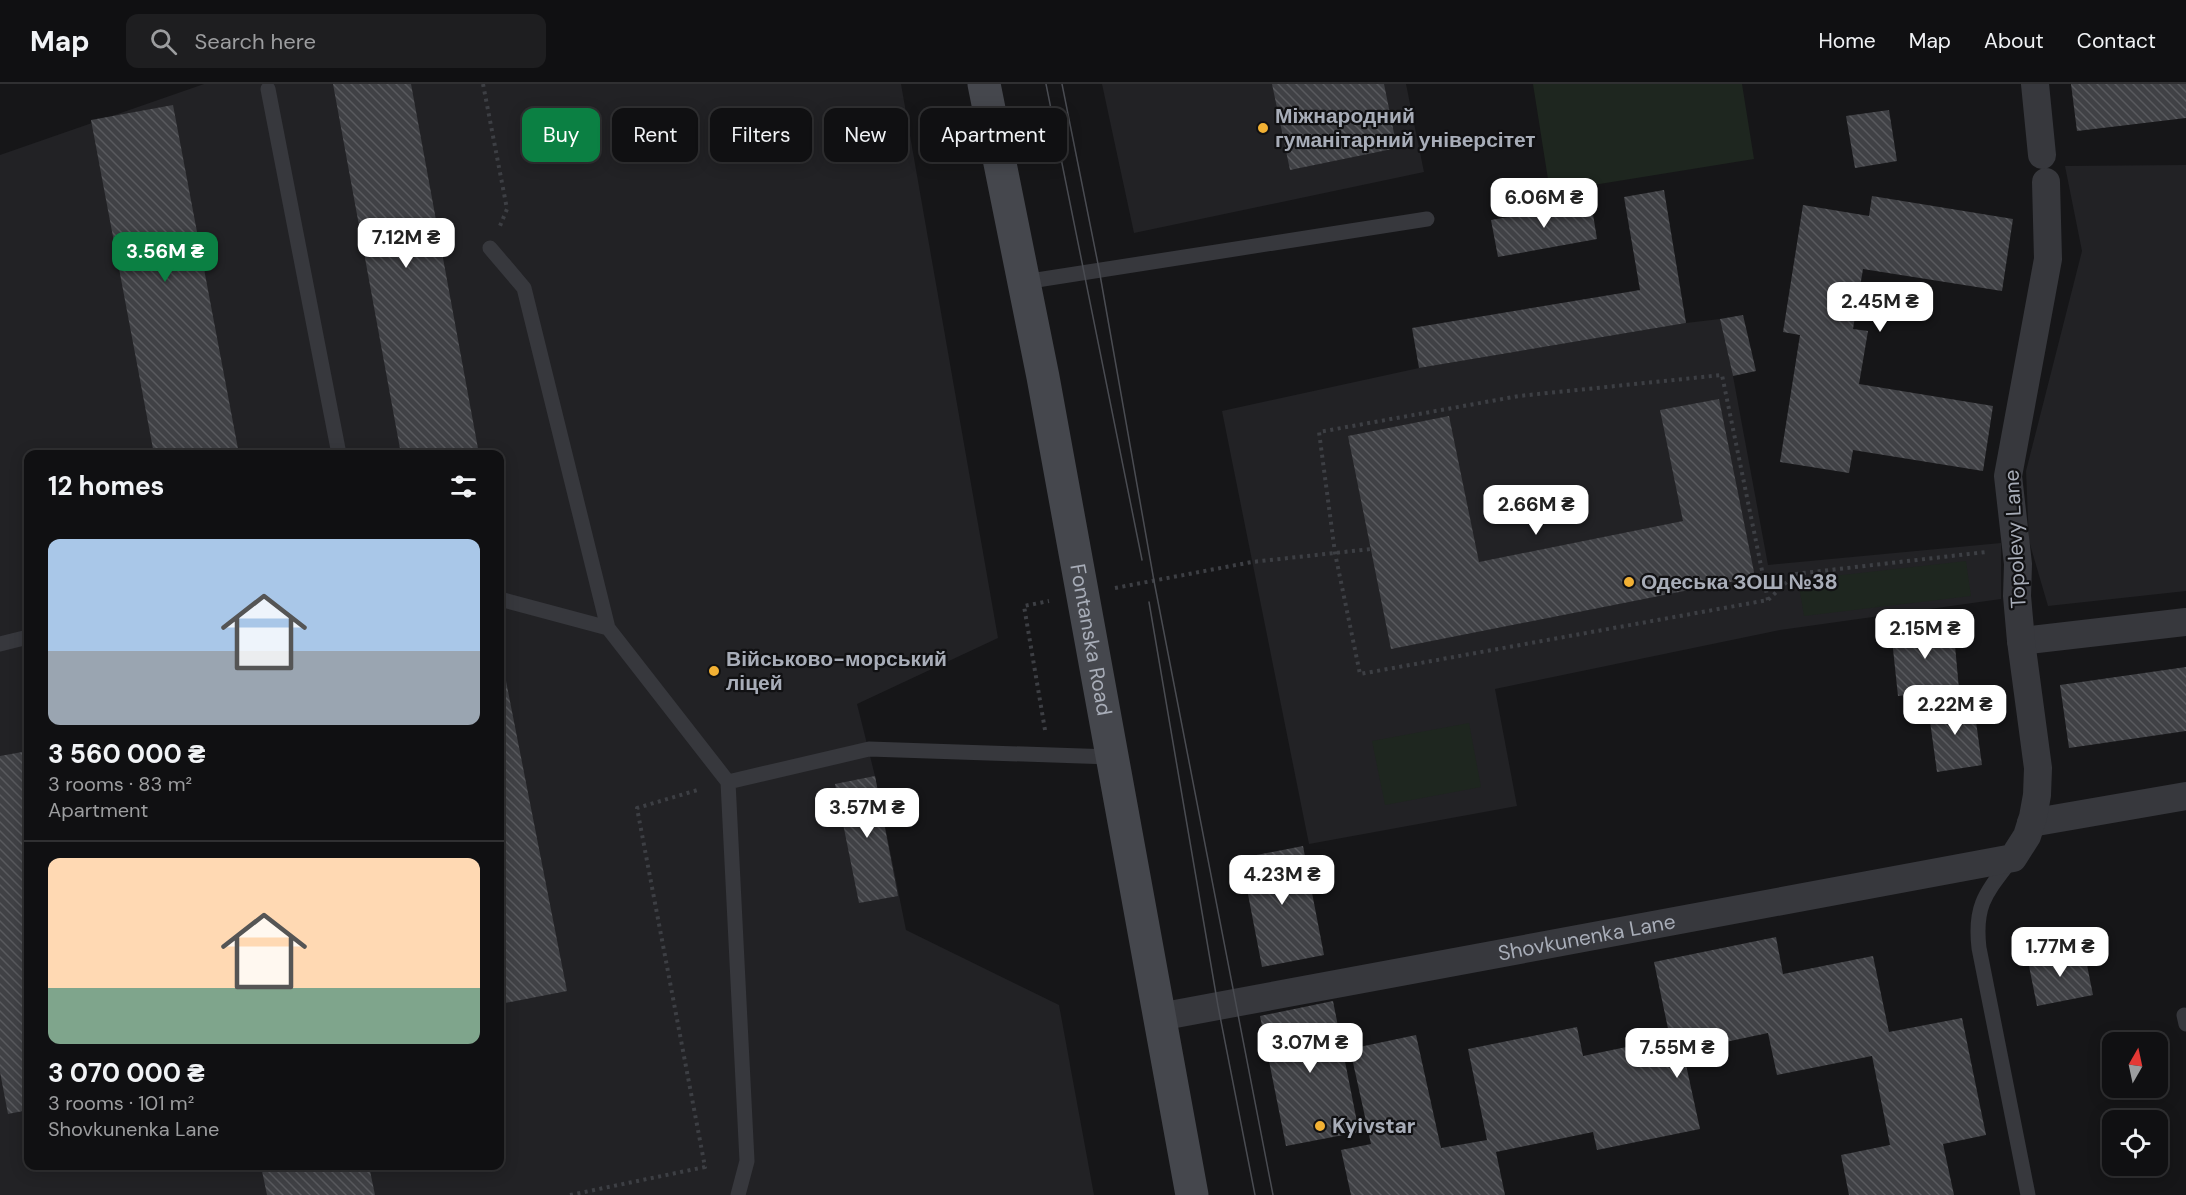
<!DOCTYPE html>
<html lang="en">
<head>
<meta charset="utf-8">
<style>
  body { margin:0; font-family:"DM Sans",sans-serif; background:#1e1e20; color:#f1f3f6; height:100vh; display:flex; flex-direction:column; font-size:22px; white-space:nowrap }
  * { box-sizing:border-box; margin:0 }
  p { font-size:20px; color:#9c9d9f }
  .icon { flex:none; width:33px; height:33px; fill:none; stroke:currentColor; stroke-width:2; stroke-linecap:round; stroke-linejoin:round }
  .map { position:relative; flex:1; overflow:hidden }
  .panel { position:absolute; left:24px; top:366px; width:480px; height:720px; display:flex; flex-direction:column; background:#101012; border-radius:12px; box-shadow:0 3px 15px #0003,0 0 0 2px #303032 }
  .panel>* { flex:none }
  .top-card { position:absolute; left:522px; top:24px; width:570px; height:54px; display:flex; gap:12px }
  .needle { width:39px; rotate:9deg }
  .buttons { position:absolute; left:2102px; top:948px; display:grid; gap:12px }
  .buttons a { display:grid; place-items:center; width:66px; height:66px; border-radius:12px; background:#101012; box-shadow:0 3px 15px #0003,0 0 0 2px #303032; font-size:30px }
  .price { position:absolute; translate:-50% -51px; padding:0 14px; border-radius:12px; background:#fff; color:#222; font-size:20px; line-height:39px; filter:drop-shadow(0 2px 3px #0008) }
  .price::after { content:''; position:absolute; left:50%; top:36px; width:18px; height:14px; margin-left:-9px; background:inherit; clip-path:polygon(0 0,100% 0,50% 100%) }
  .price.on { background:#0b8043; color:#fff }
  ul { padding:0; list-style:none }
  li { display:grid; align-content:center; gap:12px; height:318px; padding:0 24px }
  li+li { border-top:2px solid #303032 }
  li span { display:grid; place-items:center; height:186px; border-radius:12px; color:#555 }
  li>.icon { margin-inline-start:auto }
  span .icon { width:108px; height:108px; fill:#fffc; stroke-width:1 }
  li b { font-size:26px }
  h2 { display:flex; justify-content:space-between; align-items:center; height:72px; padding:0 24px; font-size:26px }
  .pill { padding:0 21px; border-radius:12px; background:#101012; box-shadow:0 3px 15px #0003,0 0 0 2px #303032; font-size:21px; line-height:54px }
  .pill.on { background:#0b8043; color:#fff }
  header { display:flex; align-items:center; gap:36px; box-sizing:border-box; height:84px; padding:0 30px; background:#101012; border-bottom:2px solid #303032 }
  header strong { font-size:28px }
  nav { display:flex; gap:33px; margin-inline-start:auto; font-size:21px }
  .search { width:420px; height:54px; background:#1e1e20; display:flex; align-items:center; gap:15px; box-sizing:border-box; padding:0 21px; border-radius:12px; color:#9c9d9f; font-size:22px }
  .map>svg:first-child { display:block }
  .built { fill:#222225; fill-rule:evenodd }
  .green { fill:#1e261f }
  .building { fill:url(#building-back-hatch) }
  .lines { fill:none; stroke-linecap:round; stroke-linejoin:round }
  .path { stroke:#3d3f44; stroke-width:4; stroke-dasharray:3 4.5; stroke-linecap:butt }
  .service { stroke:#37383d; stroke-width:15 }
  .minor { stroke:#37383d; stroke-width:28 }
  .secondary { stroke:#45474d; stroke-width:33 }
  .tram { stroke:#4a4c52; stroke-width:1.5 }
  .poi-dot { fill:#f2b134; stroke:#111113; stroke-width:2 }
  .labels { text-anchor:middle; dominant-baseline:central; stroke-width:4.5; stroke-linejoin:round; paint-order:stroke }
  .poi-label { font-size:21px; font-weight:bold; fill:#a8adb8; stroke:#111113; text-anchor:start }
  .street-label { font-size:21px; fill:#a8adb8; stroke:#111113 }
</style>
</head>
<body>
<header>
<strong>Map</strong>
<div class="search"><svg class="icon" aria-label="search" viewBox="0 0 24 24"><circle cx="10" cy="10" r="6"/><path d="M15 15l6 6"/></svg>Search here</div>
<nav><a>Home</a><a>Map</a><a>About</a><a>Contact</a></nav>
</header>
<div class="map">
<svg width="2186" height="1111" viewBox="0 0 2186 1111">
  <defs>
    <pattern id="building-back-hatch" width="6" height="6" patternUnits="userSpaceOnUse" patternTransform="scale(1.5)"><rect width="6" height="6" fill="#404145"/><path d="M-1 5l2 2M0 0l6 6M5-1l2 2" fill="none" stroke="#595a5e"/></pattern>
  </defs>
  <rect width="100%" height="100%" fill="#161618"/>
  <path class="built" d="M204,0h697l97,554 -141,66 18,72 31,154 153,75 35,190h-1094v-1040zM28,370h472v712h-472z
    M1102,0h304l18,88 -290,61z
    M2186,81v426l-138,15 -19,-65 -3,-70 56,-220 -17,-85z
    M1720,235l13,57 35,189 233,-22v56l-221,31 -285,59 22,117 -208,38 -87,-433 197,-43 267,-45z"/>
  <path class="green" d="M1533,0h209l12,75 -204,33z
    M1966,477l5,35 -167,20 -6,-36z
    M1469,639l12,64 -96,18 -13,-64z"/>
  <path class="building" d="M333,0h78l68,370h-78z
    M1272,0h112l13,64 -107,22z
    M2071,0h115v34l-109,13z
    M173,21l66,349h-85l-63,-334z
    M1889,26l8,51 -42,7 -9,-52z
    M1664,106l22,133 -267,45 -7,-40 228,-38 -16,-93z
    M1872,112l141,23 -11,72 -139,-22 -10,60 15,2 -9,53 134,22 -10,65 -130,-21 -4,23 -69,-11 20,-127 -17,-3 20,-127 66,11z
    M1591,118l6,37 -99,18 -7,-37z
    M1743,231l13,56 -23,5 -13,-57z
    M1719,315l36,178 -364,72 -43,-213 101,-20 30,146 204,-41 -23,-111z
    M1953,540l6,65 -61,7 -7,-66z
    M2186,583v64l-117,17 -9,-63z
    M506,597l61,310 -67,13v-321z
    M1973,616l9,65 -45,7 -9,-65z
    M28,667v359l-20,4 -8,-42v-316z
    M875,692l23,120 -39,7 -24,-119z
    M1303,762l21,109 -62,12 -21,-109z
    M1776,853l7,37 90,-18 16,76 73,-14 24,117 -43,9 11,51h-105l-8,-40 49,-10 -18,-89 -95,19 -9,-42 -85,18 17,78 -103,21 -4,-18 -97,20 9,43h-154l-10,-45 30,-6 -21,-95 66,-14 25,113 46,-8 -19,-91 109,-22 6,29 87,-18 -16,-76z
    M2084,866l9,45 -56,11 -9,-45z
    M1333,917l26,131 -73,14 -26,-130z
    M261,1082h108l6,29h-108z"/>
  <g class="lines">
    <path class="path" d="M483,0l24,125 -7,17
      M1115,504l137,-26 119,-13
      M1768,516l-46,-225 -203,21 -200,36 16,121 25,121 408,-74 27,-26 191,-22
      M1045,646l-21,-124 25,-5
      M570,1111l135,-28 -68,-359 64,-19"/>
    <path class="service" d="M268,5l71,365
      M490,164l34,40 84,340
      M1024,198l403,-63
      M500,515l108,29 120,154 141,-33 243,8
      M0,560l28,-7
      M728,698l19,379 -9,34
      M2011,776c-25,33 -37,45 -32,88l49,247
      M2184,931l2,9"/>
    <g class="minor">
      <path d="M2035,0l7,71"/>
      <path d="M2021,557l165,-19"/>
      <path d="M2031,739l155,-27"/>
      <path id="s1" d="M1159,933l854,-159 14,-22 6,-19 4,-22 1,-27 -17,-127 -4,-45 1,-32 -10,-88 40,-217 -2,-77"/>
    </g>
    <path class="secondary" id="s2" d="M984,0l59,293 149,818"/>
    <path class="tram" d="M1046,0l96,476
      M1062,0l37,185 55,312 119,614
      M1149,518l69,404 37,189"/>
  </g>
  <g class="poi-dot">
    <circle cx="1263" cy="44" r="6"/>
    <circle cx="1629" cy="498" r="6"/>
    <circle cx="714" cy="587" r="6"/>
    <circle cx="1320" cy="1042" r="6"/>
  </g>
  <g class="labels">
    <g class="poi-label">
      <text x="1275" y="32">Міжнародний<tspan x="1275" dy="24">гуманітарний універсітет</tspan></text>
      <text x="1641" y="498">Одеська ЗОШ №38</text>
      <text x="726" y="575">Військово-морський<tspan x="726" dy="24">ліцей</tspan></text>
      <text x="1332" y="1042">Kyivstar</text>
    </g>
    <g class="street-label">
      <text transform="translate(2015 455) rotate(-93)">Topolevy Lane</text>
      <text stroke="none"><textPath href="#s2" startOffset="566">Fontanska Road</textPath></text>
      <text stroke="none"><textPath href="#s1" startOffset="435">Shovkunenka Lane</textPath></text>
    </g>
  </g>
</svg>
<div class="buttons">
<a><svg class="needle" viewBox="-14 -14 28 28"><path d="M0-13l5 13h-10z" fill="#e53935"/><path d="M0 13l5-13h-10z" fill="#9c9d9f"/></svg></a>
<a><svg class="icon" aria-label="locate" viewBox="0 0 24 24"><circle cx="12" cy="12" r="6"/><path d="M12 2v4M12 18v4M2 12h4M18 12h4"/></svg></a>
</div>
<b class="price" style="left:1544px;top:145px">6.06M ₴</b>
<b class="price" style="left:406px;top:185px">7.12M ₴</b>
<b class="price on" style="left:165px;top:199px">3.56M ₴</b>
<b class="price" style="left:1880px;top:249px">2.45M ₴</b>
<b class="price" style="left:1536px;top:452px">2.66M ₴</b>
<b class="price" style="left:1925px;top:576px">2.15M ₴</b>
<b class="price" style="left:1955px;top:652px">2.22M ₴</b>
<b class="price" style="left:867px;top:755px">3.57M ₴</b>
<b class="price" style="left:1282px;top:822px">4.23M ₴</b>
<b class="price" style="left:2060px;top:894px">1.77M ₴</b>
<b class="price" style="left:1310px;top:990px">3.07M ₴</b>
<b class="price" style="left:1677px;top:995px">7.55M ₴</b>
<div class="top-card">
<a class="pill on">Buy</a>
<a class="pill">Rent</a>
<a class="pill">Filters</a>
<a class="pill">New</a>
<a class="pill">Apartment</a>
</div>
<section class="panel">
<h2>12 homes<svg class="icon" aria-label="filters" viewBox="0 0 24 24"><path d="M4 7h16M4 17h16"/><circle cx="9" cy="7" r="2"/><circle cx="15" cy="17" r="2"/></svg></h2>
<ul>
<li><span style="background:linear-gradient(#a9c7e8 60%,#9aa5b1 0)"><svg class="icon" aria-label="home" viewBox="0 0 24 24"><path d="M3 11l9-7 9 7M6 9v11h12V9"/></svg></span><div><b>3 560 000 ₴</b><p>3 rooms · 83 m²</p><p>Apartment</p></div></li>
<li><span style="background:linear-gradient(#ffd9b3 70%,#7fa58c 0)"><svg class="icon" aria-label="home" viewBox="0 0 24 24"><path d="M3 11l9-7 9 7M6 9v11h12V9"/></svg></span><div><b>3 070 000 ₴</b><p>3 rooms · 101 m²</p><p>Shovkunenka Lane</p></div></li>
</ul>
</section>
</div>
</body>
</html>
